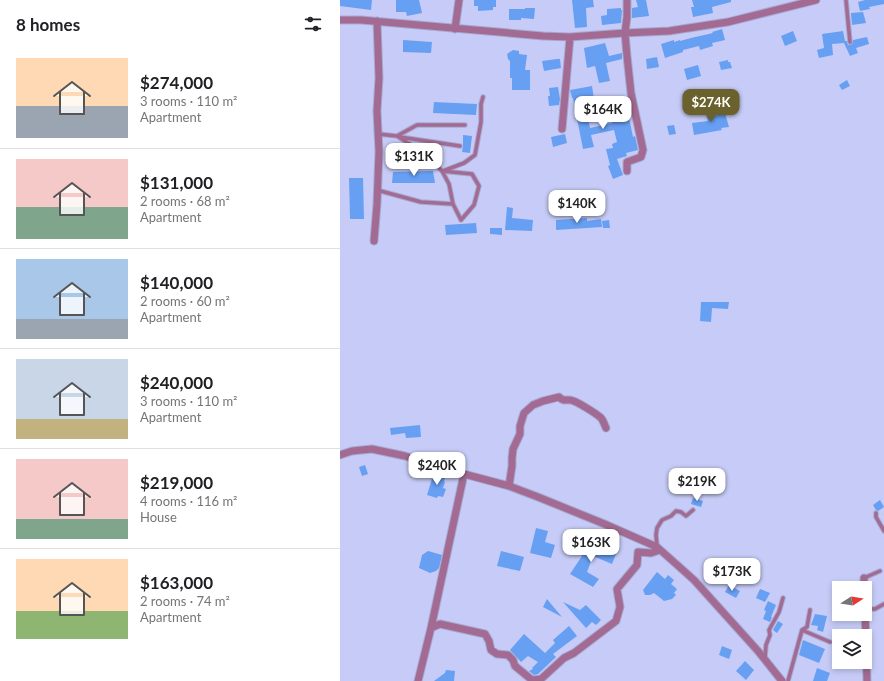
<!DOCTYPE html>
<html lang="en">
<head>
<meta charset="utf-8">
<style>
  body { margin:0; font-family:Lato,sans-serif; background:#f2f2f2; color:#202124; height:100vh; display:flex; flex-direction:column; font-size:15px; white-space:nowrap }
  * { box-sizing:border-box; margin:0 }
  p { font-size:13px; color:#757577 }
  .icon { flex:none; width:22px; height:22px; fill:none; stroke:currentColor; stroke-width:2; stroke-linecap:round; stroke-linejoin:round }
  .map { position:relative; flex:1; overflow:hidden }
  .drawer { display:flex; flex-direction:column; background:#fff; width:340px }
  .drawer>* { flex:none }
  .needle { width:26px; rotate:78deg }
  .fabs { position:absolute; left:492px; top:581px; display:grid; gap:8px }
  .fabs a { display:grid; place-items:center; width:40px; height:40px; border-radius:0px; background:#fff; box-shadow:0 2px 6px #0003; font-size:20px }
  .price { position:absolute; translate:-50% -34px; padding:0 9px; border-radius:8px; background:#fff; color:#222; font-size:13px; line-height:26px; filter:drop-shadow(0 1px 2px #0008) }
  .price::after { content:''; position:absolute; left:50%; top:24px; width:12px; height:9px; margin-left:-6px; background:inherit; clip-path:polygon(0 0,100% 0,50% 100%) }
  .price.selected { background:#6b612d; color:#fff }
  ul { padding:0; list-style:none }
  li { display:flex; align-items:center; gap:12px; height:100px; padding:0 16px }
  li+li { border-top:1px solid #e0e0e0 }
  li span { display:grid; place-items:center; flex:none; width:112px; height:80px; border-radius:0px; color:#555 }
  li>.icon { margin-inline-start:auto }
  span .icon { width:48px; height:48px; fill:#fffc; stroke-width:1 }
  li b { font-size:17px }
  h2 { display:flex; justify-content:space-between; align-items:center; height:48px; padding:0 16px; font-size:17px }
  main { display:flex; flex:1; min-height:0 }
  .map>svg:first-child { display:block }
  .building { fill:#679ff3 }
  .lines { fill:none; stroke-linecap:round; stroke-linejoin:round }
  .lane-casing { stroke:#a6abd0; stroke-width:5.5 }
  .street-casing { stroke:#a6abd0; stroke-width:9 }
  .lane { stroke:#a36b93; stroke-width:3.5 }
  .street { stroke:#a36b93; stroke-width:7 }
</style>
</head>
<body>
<main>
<section class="drawer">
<h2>8 homes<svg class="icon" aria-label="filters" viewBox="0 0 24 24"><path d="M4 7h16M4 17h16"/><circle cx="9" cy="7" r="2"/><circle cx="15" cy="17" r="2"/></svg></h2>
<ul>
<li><span style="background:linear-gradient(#ffd9b3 60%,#9aa5b1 0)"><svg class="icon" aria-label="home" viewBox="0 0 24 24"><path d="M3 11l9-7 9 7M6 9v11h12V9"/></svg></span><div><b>$274,000</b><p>3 rooms · 110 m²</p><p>Apartment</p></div></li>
<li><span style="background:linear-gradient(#f6c9c9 60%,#7fa58c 0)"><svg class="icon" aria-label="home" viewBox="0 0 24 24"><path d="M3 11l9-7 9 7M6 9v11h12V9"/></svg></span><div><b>$131,000</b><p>2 rooms · 68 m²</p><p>Apartment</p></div></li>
<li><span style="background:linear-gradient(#a9c7e8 75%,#9aa5b1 0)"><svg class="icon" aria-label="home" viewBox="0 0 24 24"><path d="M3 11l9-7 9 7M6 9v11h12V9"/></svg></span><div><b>$140,000</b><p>2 rooms · 60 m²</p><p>Apartment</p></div></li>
<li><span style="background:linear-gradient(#c9d6e8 75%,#c2b280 0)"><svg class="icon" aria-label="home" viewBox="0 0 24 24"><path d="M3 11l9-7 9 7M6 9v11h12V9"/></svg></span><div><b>$240,000</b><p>3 rooms · 110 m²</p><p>Apartment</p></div></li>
<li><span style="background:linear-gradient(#f6c9c9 75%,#7fa58c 0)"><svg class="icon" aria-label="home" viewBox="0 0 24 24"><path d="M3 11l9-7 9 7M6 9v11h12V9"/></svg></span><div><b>$219,000</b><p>4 rooms · 116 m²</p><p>House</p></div></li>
<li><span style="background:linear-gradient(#ffd9b3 65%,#8fb573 0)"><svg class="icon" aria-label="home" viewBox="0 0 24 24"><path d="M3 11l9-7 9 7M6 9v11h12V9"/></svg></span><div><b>$163,000</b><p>2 rooms · 74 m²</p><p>Apartment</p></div></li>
</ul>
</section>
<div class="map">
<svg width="544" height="681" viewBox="0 0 544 681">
  <rect width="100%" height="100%" fill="#c6ccf7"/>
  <path class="building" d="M0,0h32l-1,10 -31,-4z
    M56,0h23l3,13 -15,3 -1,-4h-10z
    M134,0h22v7h-3v3l-15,1v-5h-4z
    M232,0h21l1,7 -8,1 1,19 -12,1z
    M296,0h10l3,16 -17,2v-10l6,-1z
    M352,0h39v2l-19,5 1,6 -20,4 -2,-10h3z
    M525,0h19v4l-15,3 1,2 -10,2 -2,-9z
    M185,8h10l-1,11 -13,-1v2h-12v-11h16z
    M281,8v2h1l-1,13 -19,2 -1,-9 6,-1v-6z
    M523,12l3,11 -14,2 -1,-12z
    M382,29l3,11 -13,3 1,3 -13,4 -1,-4 -16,4v2l-18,6 -4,-14 13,-4v2l6,-2v1l11,-3 22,-5 -1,-1z
    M453,31l4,10 -12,5 -4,-10z
    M503,31l2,10h2l1,4 4,-1 1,-4 14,-3 2,7 -13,4 2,5 -8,3 -6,-13 -12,1 1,11 -14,3 -2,-8 7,-2 -2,-14z
    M63,40l29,2 -1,11 -28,-1z
    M265,43l4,13 13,-3v6l-16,4 4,18 -11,2 -4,-17 -8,2 -3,-20z
    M173,50l6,1v3l8,1 -2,15h5v20h-18v-12h-2v-17l-2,-2 -1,-5z
    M317,57l2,10 -12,2 -1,-10z
    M217,59h3l1,9 -17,3 -2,-10z
    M388,60v2h2l2,6 -11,2 -2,-8z
    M358,65l3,11 -14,4 -3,-11z
    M507,80l3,6 -8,4 -3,-5z
    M252,86l3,20 -9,2 4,20 22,-5v-1l17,-4 4,19 2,-1 3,14 -12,3 1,3 -10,3 6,16 -10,4 -5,-13 2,-1 -4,-16 7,-1 -1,-4 5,-2 -3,-12 -23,5 3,12 -11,2 -10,-51h-1l-2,-8z
    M218,87l2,12 -1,6 -10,1 -1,-10h2l-1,-8z
    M94,102l43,2 -1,11 -43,-2z
    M372,107l2,9 11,-3 4,14 -8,1 1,2 -28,5 -2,-12 16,-2 -3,-12z
    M334,125l2,9 -7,1 -2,-9z
    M225,134l2,9 -14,4 -2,-10z
    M123,135l9,1 -2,17 -8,-1 1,-6z
    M93,171l2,12h-43l1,-11z
    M9,178h14l1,41h-14z
    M167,207l6,1 -1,10 21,2 -1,11 -27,-1z
    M247,218v3l14,-2 1,8 -46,3v-10z
    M269,220l1,8h-7l-1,-7z
    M136,223l1,10 -31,2 -1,-10z
    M150,228h12v7l-12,-1z
    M361,302h28l-1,7 -16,-1 -1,14 -11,-1z
    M80,425l1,12 -15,1 -1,-5 -14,2 -1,-7z
    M25,465l3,9 -6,2 -3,-9z
    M94,472l12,3 -2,6 1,1 -2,6 3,1 -3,8 -5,-1 -1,2 -10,-3z
    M353,498l10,3 -2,6 -10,-3z
    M540,500l4,7 -6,4 -2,-1 -3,-5z
    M196,528l12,3 -3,11 10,3 -4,13 -21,-5z
    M250,543l26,11 -4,10 -19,-8 -6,16 12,7 -6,8 -23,-13 12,-18 -1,-1 4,-11z
    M88,551l14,4 -3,13 -3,3 -6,2 -11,-5 3,-13z
    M161,551l23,6 -4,14 -23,-5z
    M317,572l8,7 3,-4 6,5 -3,4 6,5 -3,4 2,2 -4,4 -8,2 -10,-8 -4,2h-5l-2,-5z
    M389,585l11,6 -4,7 -11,-6z
    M420,589l10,4 -5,9 -9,-4z
    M207,599l15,18 -19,-10z
    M428,601l8,4 -5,12h1l-2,5 -7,-3 3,-8 -2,-1z
    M223,602l17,8 6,-5 15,15 -5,5 -4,-3 -6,6z
    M475,614l12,2 -4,16 -6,-2 1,-4 -7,-1z
    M438,621l5,3 -6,9 -4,-3z
    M229,626l8,10 -24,18 3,3 -18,17 -4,1 -5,-4 4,-2 -1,-1 6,-6 -10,-6 -7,6 -11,-12 14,-16 21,19 10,-10 -2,-3z
    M463,640l22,9 -6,14 -20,-8z
    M382,646l10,4 -3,9 -10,-4z
    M405,661l9,9 -8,10 -10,-9z
    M477,668l13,5 -3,8h-14z
    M106,670l9,1 -1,10h-20l11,-8z"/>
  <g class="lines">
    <g class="lane-casing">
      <path id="lane" d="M506,0l4,42
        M38,134l19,2 24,15 21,20 7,13 4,20 8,16 13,-15 5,-19 -7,-12 -30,-3
        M57,136l20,-11h48
        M60,137l60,9
        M103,171l21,-8 11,-8 6,-33v-18l2,-7
        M37,190l44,12 32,2
        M536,513v4l8,14
        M317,546l-1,-11 1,-7 5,-8 9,-4 5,-5 5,1 5,4 7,-6
        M524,578l16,-7
        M525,609h10l9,-5
        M462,630l28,12
        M425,658l1,-13 4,-10 -1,-5 10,-18 4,-14
        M448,681l14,-51 5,-3 3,-17"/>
    </g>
    <g class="street-casing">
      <path id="street" d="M287,0v17l-2,16 2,23 4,37 12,57 -2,7 -14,5v9
        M0,20h21l182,16 27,1 55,-4 44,-2 59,-9 88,-22
        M115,29l4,-29
        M222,129l8,-92
        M34,241l3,-37 2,-53 -2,-40 2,-33 -2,-57
        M0,455l12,-4 20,-2 33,7 59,18 45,12 29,11 69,28 50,22 18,16 19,17 64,71 24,30
        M169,486l3,-20v-8l1,-9 7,-15v-8l4,-13 9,-8 10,-4 16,-4c4,4 6,3 11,3 5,0 25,13 30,17 3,2 4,7 6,11
        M524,578v10
        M525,610l2,71
        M91,628l9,-4 45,10 4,7 2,9 6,4 11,1 5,5 2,6 17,14 9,-1 23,-21 10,-5 42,-32 4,-14 -3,-18 20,-24 1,-13 13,1 9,-3
        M78,681l13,-53 33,-154"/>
    </g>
    <use href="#lane" class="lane"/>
    <use href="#street" class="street"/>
  </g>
</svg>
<div class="fabs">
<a><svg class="needle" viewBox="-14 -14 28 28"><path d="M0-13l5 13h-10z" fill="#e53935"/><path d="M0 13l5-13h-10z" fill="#757577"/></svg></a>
<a><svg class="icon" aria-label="layers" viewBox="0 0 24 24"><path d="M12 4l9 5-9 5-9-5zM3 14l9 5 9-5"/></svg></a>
</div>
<b class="price selected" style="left:371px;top:123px">$274K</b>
<b class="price" style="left:263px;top:130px">$164K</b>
<b class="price" style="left:74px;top:177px">$131K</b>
<b class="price" style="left:237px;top:224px">$140K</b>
<b class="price" style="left:97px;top:486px">$240K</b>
<b class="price" style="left:357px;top:502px">$219K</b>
<b class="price" style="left:251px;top:563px">$163K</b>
<b class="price" style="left:392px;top:592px">$173K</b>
</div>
</main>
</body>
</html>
